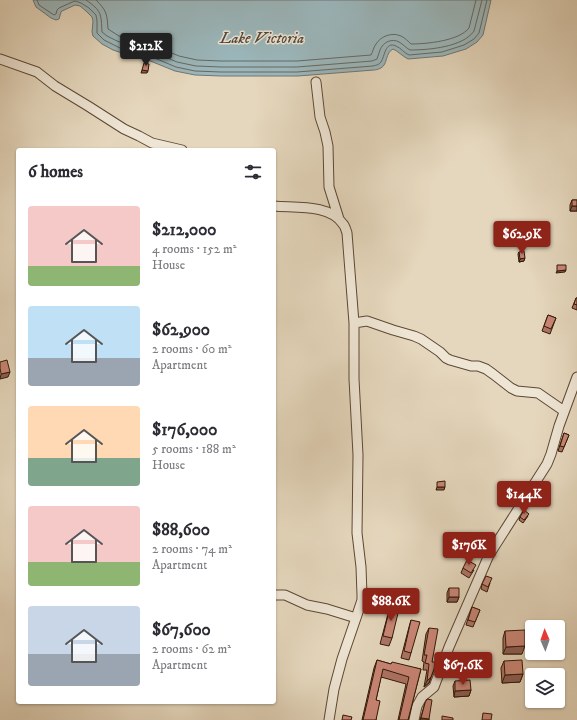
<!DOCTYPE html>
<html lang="en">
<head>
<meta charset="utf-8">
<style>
  body { margin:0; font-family:"IM FELL DW Pica",serif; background:#f7f7f7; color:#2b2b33; height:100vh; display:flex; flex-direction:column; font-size:15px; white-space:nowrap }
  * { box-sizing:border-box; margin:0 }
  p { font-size:13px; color:#7c7c81 }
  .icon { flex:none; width:22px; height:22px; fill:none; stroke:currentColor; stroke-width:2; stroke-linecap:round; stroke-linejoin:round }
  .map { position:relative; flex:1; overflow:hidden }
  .sheet { position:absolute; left:16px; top:148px; width:260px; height:556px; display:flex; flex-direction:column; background:#fff; border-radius:4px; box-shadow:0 1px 3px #0004 }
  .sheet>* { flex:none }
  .needle { width:26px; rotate:358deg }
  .buttons { position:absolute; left:525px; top:620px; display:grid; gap:8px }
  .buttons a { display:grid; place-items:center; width:40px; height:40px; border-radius:4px; background:#fff; box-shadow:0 1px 3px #0004; font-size:20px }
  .price { position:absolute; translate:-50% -34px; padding:0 9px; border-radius:4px; background:#8f2418; color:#fff; font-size:13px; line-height:26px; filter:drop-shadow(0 1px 2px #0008) }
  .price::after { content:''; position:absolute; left:50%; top:24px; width:12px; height:9px; margin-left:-6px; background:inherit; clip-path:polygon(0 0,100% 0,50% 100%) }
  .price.selected { background:#222; color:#fff }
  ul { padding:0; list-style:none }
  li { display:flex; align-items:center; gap:12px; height:100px; padding:0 12px }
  li span { display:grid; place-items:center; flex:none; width:112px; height:80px; border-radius:4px; color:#555 }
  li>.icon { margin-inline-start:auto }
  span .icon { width:48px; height:48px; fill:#fffc; stroke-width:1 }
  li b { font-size:17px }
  h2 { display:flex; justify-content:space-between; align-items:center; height:48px; padding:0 12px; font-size:17px }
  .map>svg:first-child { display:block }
  .water { fill:#9bb7bc; stroke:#707774 }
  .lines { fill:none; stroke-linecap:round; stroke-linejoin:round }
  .shore { stroke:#666862; stroke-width:1 }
  .minor-casing { stroke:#5d4835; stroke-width:11 }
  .minor { stroke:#eee5d4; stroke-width:9 }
  .wall { fill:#ae7365; stroke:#301808 }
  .shaded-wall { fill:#8d5e53; stroke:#301808 }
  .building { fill:#ca8676; stroke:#301808 }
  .labels { text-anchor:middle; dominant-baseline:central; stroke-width:3; stroke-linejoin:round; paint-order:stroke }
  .water-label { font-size:16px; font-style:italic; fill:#50483e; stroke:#eee5d4 }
</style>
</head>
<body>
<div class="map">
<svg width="577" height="720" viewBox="0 0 577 720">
  <rect width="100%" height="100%" fill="#e5d7bd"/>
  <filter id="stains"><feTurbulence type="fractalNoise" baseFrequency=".005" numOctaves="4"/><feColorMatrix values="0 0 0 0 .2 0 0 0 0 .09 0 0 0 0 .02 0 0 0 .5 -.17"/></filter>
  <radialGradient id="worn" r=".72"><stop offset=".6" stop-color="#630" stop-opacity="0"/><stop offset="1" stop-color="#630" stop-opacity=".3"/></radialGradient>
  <path class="water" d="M33,0h458l-8,35 -6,7 -11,7 -23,7 -35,3c-6,-3 -10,-8 -15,-10 -8,4 -5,15 -12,19 -2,1 -5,2 -7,2l-76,6h-77l-26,-1 -20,-4 -32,-13 -12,-2 -18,-6 -11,-6 -9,-8 -1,-4 1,-11 -1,-4 -6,-6 -6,-5 -5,-1 -13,6 -1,1 -2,7 -3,1 -5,-2 -15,-11z"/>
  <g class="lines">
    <path class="shore" d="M37,0l2,5 15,10 2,-1 1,-4 2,-2 11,-5 5,-2 6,2 8,5 7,7 1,6v12l7,7 18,9 10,3 13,2 31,13 19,4 26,1h76l76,-6c3,-1 6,-1 8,-4 4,-6 4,-21 15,-16 5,2 8,7 13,9l33,-3 22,-7 10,-6 5,-6 8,-33
      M86,0c16,11 15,14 16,32l5,4 10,5 16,6 13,2 31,13 19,4 25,1h76l75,-6 5,-2c1,-3 2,-6 3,-9 3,-8 12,-12 19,-8 4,2 7,6 11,8 19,0 53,-3 64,-19l8,-31
      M96,0c11,11 11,14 12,29l11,7 15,5 14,2 31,13 18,4 24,1h76l74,-6c2,-3 2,-7 5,-11 5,-8 16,-12 25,-8 4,2 7,5 10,8 15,0 48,-3 58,-16l7,-28"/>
    <g class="minor-casing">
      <path id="minor" d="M0,59l37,13 18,14 33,20 36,23 15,7 13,7 30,7
        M316,82l4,35 5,15 3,14 1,41 10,32
        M274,206c21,2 56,-2 69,18 2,2 3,6 4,9l7,90v56l4,76 -1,78 4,34 1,28v5l-6,18 -14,41 -8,30 -5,31
        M354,323l13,-2 26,9 21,6 7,3 19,13 6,6 4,2 21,6h7l8,3 7,5 18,14 6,3 21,2 26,18
        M274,595h11l22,10 20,4 29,9
        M414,720l3,-14 5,-9 12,-10 15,-40 40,-92 58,-91 4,-10 8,-28 18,-49"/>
    </g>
    <use href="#minor" class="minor"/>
  </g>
  <path class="wall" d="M572,200h5v11h-7v-6z
    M519,252l5,9 -5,1 -1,-8z
    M576,298h1v12l-5,-2z
    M548,315l8,3 -6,16 -8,-3z
    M564,433l5,2 -7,17 -4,-1z
    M528,516l-5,7 -4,-3 1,-3z
    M463,568l11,2 -5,8 -8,-5z
    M490,583l-3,9 -6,-3 1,-5z
    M449,588l10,9 -2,5h-10v-9z
    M390,607l2,31 -3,8 -9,-2 8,-30z
    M472,607l8,3 -7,17 -7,-2z
    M411,620v33l-2,7 -8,-2 8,-31z
    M429,628l3,34 2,7 -5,14 -5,4 3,-17h-4l1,-8 -2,-1 4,-27z
    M505,631l17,23h-19v-16z
    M377,660l14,4 30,5 -13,51h-10l8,-36 -25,-7 -5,23v20h-14l12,-52z
    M504,661l19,13 -3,8 -18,1 -1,-15z
    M455,681l16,9 -2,6 -15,1 -1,-11z
    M425,703l4,17h-9z"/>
  <path class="shaded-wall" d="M142,70l6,1 -1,2h-6z
    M572,206h5v5h-7z
    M525,258l-1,3 -5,1 1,-3z
    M566,270l-1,2 -9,1 1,-2z
    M10,372l-2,5 -8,2 1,-5z
    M437,487h8l-1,3h-8z
    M449,597h10l-2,5h-10z
    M525,646l-3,8h-19l3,-7z
    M523,674l-3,8 -18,1 3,-8z
    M431,677l-2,6 -5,4 3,-6z
    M471,690l-2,6 -15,1 1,-6z
    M421,718l8,1v1h-9z"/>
  <path class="building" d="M144,63l5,1 -1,7 -6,-1z
    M572,200h5v6h-5z
    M524,251l1,7 -5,1 -1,-7z
    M557,265h9v5l-9,1z
    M576,298h1v7l-3,-1z
    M548,315l8,3 -5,11 -7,-3z
    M7,360l3,12 -9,2 -1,-6v-6z
    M564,433l5,2 -5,12 -4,-1z
    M445,481v6h-8v-5z
    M524,510l5,4 -5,6 -4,-3z
    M467,560l9,5 -5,8 -8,-5z
    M486,576l6,2 -4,9 -6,-3z
    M449,588h10v9h-10z
    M390,607l9,2 -7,29 -9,-2z
    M472,607l8,3 -5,12 -7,-2z
    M411,620l9,2 -9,31 -7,-2z
    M429,628l9,1 -6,33h3l-1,7 -3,8 -4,4 2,-17 -4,-1 2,-8h-3z
    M525,630v16l-19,1 -1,-16z
    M377,660l14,4 1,-2 29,7 -13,51h-9l10,-43 -26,-8 -7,31 4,1 -4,19h-13z
    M522,660l1,14 -18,1 -1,-14z
    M470,680l1,10 -16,1v-10z
    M427,699l5,1 -3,19 -8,-1 4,-15z
    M483,713l9,1 -1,6h-9z
    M343,715l9,2 -1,3h-9z
    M442,716l11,2v2h-11z"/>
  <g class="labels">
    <g class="water-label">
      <text x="262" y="38">Lake Victoria</text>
    </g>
  </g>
  <rect width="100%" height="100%" filter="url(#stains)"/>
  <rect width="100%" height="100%" fill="url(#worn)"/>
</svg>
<div class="buttons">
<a><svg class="needle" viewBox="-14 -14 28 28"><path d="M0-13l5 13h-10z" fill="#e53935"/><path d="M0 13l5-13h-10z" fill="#7c7c81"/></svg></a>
<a><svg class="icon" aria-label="layers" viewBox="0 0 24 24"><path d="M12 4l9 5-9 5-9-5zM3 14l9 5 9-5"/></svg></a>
</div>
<b class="price selected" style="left:146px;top:67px">$212K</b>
<b class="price" style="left:522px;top:255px">$62.9K</b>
<b class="price" style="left:524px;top:515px">$144K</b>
<b class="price" style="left:469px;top:566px">$176K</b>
<b class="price" style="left:391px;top:622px">$88.6K</b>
<b class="price" style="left:463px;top:686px">$67.6K</b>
<section class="sheet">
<h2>6 homes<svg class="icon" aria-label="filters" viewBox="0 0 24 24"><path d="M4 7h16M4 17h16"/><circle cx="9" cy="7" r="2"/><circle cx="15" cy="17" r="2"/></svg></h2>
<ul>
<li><span style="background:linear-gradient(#f6c9c9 75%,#8fb573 0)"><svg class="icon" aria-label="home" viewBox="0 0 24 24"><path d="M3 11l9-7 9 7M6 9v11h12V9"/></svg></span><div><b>$212,000</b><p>4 rooms · 152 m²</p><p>House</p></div></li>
<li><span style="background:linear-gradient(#bfe0f5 65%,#9aa5b1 0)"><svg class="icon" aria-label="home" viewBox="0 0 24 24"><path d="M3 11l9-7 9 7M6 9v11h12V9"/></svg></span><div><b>$62,900</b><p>2 rooms · 60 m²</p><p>Apartment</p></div></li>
<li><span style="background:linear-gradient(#ffd9b3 65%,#7fa58c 0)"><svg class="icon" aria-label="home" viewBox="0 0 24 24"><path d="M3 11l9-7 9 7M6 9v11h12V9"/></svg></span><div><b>$176,000</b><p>5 rooms · 188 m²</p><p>House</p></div></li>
<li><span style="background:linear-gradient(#f6c9c9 70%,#8fb573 0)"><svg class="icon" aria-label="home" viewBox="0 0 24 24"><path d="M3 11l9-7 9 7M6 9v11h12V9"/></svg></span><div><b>$88,600</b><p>2 rooms · 74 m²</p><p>Apartment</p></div></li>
<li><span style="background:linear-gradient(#c9d6e8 60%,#9aa5b1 0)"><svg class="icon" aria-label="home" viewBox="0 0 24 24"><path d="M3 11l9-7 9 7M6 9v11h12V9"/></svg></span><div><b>$67,600</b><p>2 rooms · 62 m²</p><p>Apartment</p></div></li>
</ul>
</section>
</div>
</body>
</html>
